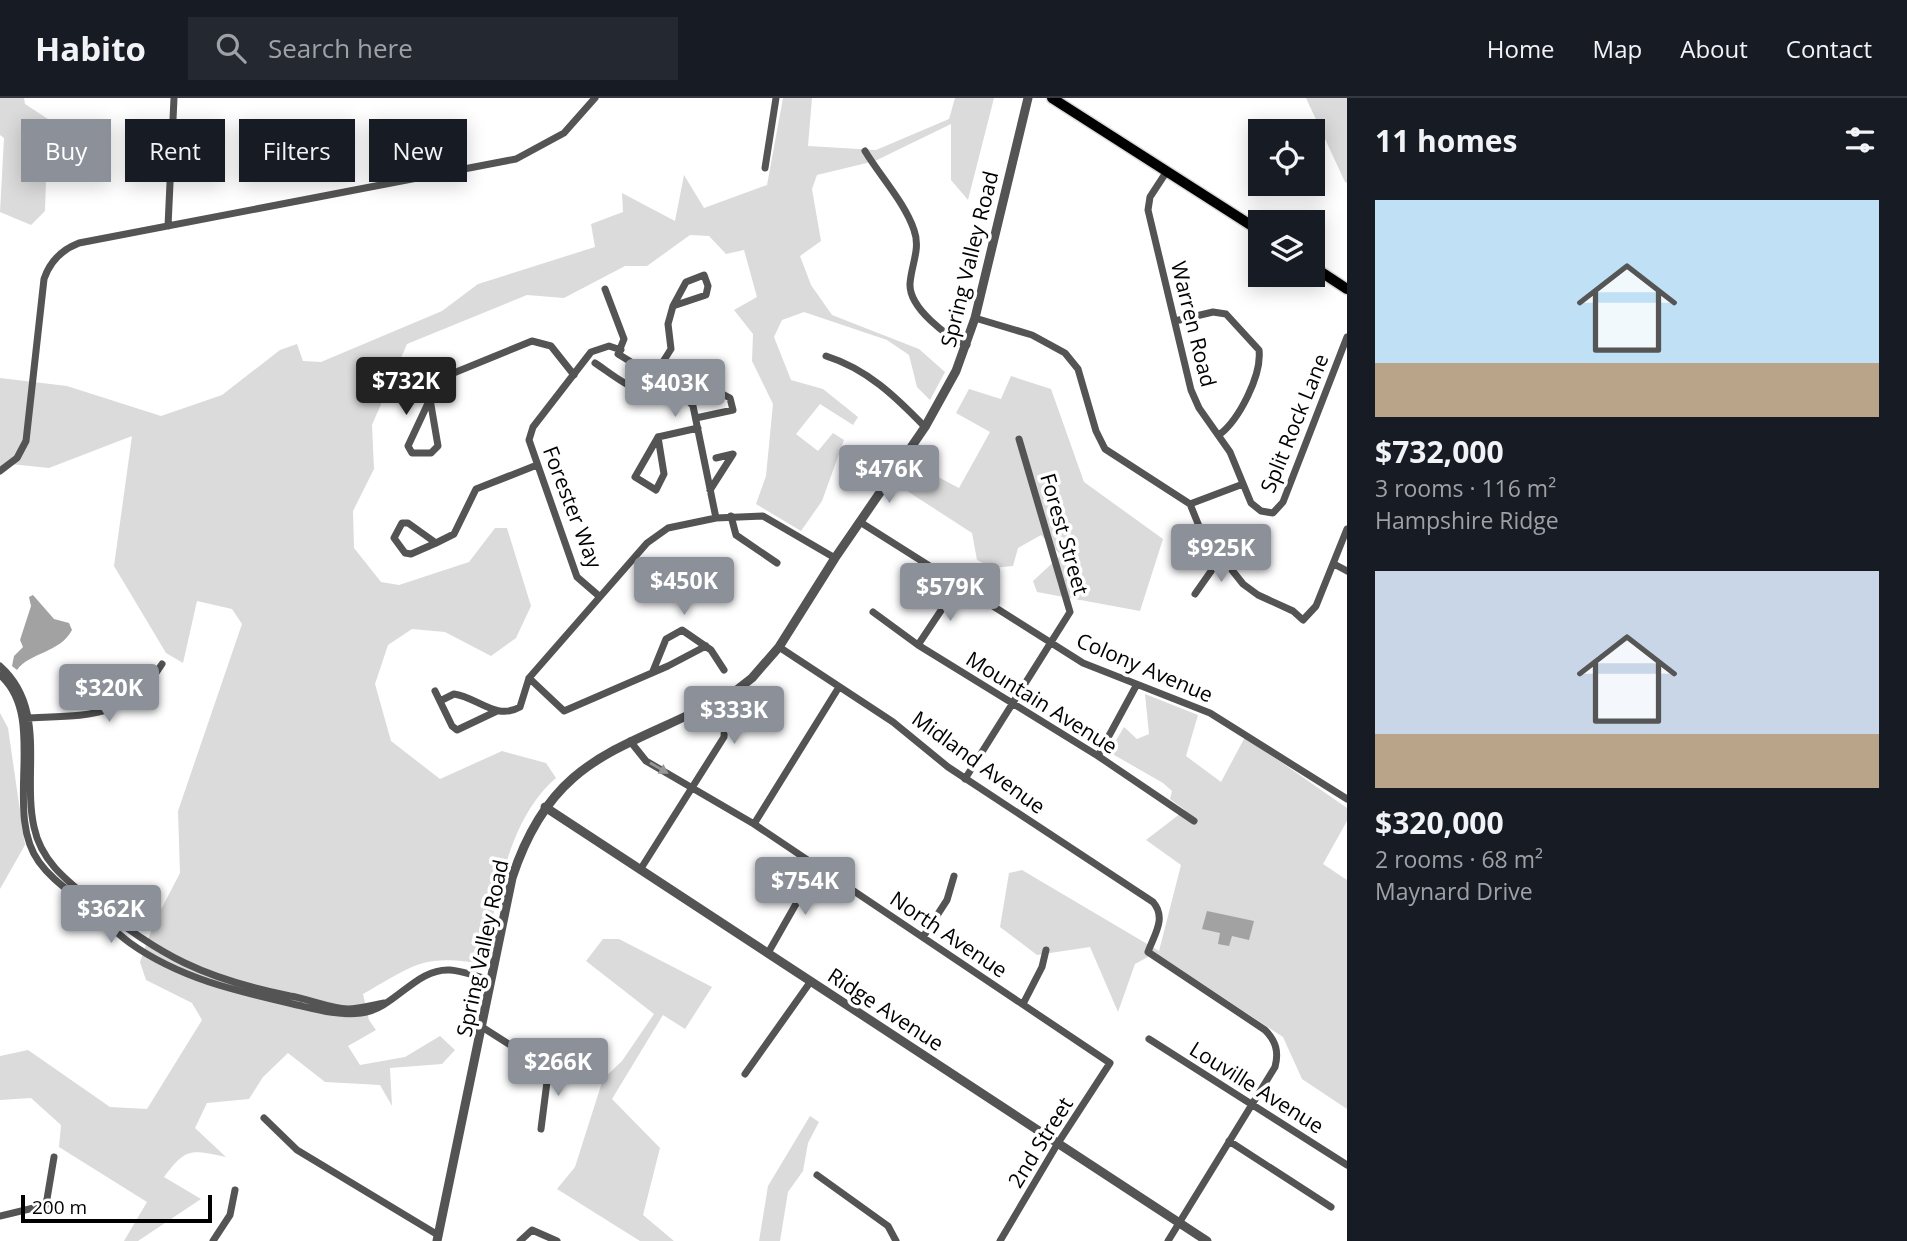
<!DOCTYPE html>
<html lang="en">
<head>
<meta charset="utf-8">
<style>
  body { margin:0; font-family:"Open Sans",sans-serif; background:#242831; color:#f1f3f6; height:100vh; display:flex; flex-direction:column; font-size:26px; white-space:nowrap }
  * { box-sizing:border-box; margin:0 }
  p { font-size:23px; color:#9ea1a6 }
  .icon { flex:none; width:38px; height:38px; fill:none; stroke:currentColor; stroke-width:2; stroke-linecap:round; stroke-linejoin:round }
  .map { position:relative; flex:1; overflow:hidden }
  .drawer { display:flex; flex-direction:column; background:#171b24; width:560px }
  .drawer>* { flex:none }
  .guide { position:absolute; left:21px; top:21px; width:665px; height:63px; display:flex; gap:14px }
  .tools { position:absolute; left:1248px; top:21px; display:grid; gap:14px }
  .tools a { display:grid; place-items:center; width:77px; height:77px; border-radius:0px; background:#171b24; box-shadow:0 4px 18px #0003; font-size:35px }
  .scale { position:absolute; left:21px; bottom:18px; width:191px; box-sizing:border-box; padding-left:7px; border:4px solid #000; border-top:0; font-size:19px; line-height:24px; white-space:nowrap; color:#000; -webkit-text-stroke:5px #fff; paint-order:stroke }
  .price { position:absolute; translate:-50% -60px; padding:0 16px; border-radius:7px; background:#8c9099; color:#fff; font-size:23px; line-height:46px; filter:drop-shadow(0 2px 4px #0008) }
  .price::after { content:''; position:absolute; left:50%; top:42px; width:21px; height:16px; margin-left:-10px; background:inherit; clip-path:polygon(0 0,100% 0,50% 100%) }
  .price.active { background:#222; color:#fff }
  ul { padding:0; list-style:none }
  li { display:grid; align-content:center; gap:14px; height:371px; padding:0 28px }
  li span { display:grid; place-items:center; height:217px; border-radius:0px; color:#555 }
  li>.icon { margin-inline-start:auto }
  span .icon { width:126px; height:126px; fill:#fffc; stroke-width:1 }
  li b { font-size:30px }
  h2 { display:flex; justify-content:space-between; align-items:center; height:84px; padding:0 28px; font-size:30px }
  .chip { padding:0 24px; border-radius:0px; background:#171b24; box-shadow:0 4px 18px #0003; font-size:24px; line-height:63px }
  .chip.active { background:#8c9099; color:#fff }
  header { display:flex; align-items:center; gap:42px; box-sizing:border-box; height:98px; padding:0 35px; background:#171b24; border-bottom:2px solid #363941 }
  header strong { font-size:33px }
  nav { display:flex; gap:38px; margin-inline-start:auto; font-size:24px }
  .search { width:490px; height:63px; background:#242831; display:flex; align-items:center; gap:18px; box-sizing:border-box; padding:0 24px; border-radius:0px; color:#9ea1a6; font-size:26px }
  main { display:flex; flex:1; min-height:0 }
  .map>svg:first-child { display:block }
  .green { fill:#dbdbdb }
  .water { fill:#a2a2a2 }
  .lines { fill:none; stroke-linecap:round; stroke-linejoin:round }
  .primary-casing { stroke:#dbdbdb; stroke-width:13 }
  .minor { stroke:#545454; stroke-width:7 }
  .tertiary { stroke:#545454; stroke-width:9 }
  .primary { stroke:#000; stroke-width:10 }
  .oneway { fill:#989898 }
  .labels { text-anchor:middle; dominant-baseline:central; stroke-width:7; stroke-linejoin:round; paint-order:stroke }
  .street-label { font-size:21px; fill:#000; stroke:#fff }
</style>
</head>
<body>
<header>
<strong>Habito</strong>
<div class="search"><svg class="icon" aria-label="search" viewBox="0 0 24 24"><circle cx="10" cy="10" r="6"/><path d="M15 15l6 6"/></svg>Search here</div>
<nav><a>Home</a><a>Map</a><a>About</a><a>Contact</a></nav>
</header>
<main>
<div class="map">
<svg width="1347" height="1143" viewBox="0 0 1347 1143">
  <rect width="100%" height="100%" fill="#fff"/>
  <path class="green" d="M0,0h24l1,6 23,15 -3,92 -14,14 -31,-13 4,-74 -4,-3z
    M783,0h29l-4,48 68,4 73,-31 6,-21h39l-26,102 -17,-20v-56l-76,37 -58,14 -5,14 9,52 -21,15 11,29 21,30 87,34 26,23 -15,28 -13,-13 -8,-32 -22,-15 -83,-28 -22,8 -8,17 17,43 32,9 35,28 -5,8 -33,-21 -24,30 22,17 15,-18 11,7 -22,61 -21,30 -45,-27 10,-28 7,-72 -21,-43 1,-27 -19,-24 23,-13 -13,-47 -18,4 -17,-18 -19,-1 -43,31h-22l-61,32 -37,-3 -120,49 -35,81 2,44 -21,42 1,37 27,34 18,3 70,-23 26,-34h12l24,78 -15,32 -25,18 -46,-24 -33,-3 -24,16 -13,39 16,57 49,38 62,-28 44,12 10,15c-50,43 -60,125 -72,186 -62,-10 -68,0 -121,30l6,26 7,10 -28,16 12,19 45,-8 35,-21 15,14 -13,14 -52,4 2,38 -12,-21 -55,-3 -37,-29 -25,24 -14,22 -42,4 -12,25 31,29c-36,-7 -39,-10 -62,20l37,22 -63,42h-14l23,-39 -88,-55 2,-22 -30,-27 -31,2v-44l28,-6 82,57 37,2 55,-89 -10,-17 -46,-23 -6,-18 14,-39 26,-50 -2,-62 64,-187 -10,-15 -35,-8 -14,62 -17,-10 -52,-87 18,-130 -83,32 -39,-4 -10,6v-92l67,8 94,30 61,-21 58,-45 17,-6 6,17 18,1 121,-51 36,-27 117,-37 -4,-23 32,-12 -1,-19 53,28 9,-46 20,33 63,-23z
    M1306,0h41v85l-2,-1z
    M1011,278l40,13 33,93 79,57 -23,72 -103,-19 -4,-11 28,-26 -20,-20 -23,13 -5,18 -21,2 -15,-8 -5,-27 -68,-44 17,-21 38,20 31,-56 -34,-19 13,-24 32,10z
    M1145,596l53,21 -12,41 35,26 24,-45 102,71v13l-24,43 24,16v229l-45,-30 -19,-42 -128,-84 -20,11 -17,48 -28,-65 -53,8 -37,-28 9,-54 13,-3 137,81 22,-86 -35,-25 39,-30 -15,-11 2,-8 -9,-8 -54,-31 15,-25 13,12 12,-5z
    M0,615l8,15 17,117 -25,44z
    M603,841h16l93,48 -27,42 -22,-14 -51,84 48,49 -17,67 31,26h-34l-83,-52 18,-22 28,-88 19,-18 32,-47 -68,-53z
    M810,1018l9,6 -11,21 -5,28 -15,21 -8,49h-21l9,-55z"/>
  <path class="water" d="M33,497l21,24 15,4 3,7c-12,23 -42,22 -55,40l-5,-4 2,-10 9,-9 -3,-7 11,-34 -2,-9z
    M1207,813l47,10 -5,19 -17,-4 -3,10 -11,-2 2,-11 -18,-4z"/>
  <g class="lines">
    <g class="primary-casing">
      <path id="primary" d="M1052,0l208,133
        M1312,168l35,23"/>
    </g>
    <path class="minor" d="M865,53c15,25 40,52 49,79 7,19 -3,35 -4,54 -1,24 37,53 57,61
      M765,70l11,-70
      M1167,73l-17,26 -2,13 43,180 8,18 31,44 21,51 10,8 12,2 10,-11 64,-165
      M168,128l6,-128
      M704,177l4,11 -2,9 -33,11 13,-24z
      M605,191l19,50 -6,15 65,40 10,12 23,112
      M975,220l57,17 33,18 13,16 18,62 9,18 85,55 11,27 42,53 15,11 35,16 10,9 13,-14 31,-77
      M1175,223l38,-9 13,2 33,36c3,25 -20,70 -40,85
      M826,258c41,13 69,40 99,71
      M595,265c19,12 53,44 74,23
      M654,278l17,-27 -3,-25 5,-18
      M683,296l9,-16 38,20 3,12 -37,8
      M430,301l2,-11 7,-9 93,-38 19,5 23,29
      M430,301l8,47 -7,7h-19l-4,-7z
      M658,339l6,37 -8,16 -21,-13z
      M658,339l40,-9
      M0,373l17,-13 9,-17 18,-162c6,-18 17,-29 35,-36l437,-84 48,-26 31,-35
      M710,392l23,-36 -17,4
      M1190,406l53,-20
      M731,418l5,19 41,28
      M860,424l223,141 127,50 137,86
      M402,425h6l28,20 -25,11 -6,-1 -11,-15z
      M436,445l18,-9 22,-45 61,-24
      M1334,466l13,7
      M1195,496l26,-37
      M599,498l-22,-19 -48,-137 4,-13 58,-75 18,-6 12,4
      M873,514l45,33 180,111 96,65
      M918,547l40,-60
      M779,549l114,75 55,45 205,135c14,16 1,33 -5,50l117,78c11,11 14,22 10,37l-107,174
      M0,568c48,43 22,107 34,161 7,34 32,53 58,74 67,55 113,78 198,95 19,3 39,12 58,13 12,0 24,-4 36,-6
      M653,573l13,-32 16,-9 29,20 13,20
      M0,577c49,43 2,136 39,187 13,18 31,29 47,43 15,12 29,27 44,38 49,35 106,48 163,61 22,5 45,12 68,9 34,-4 54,-45 89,-43 14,1 28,7 41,10
      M529,580l35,33 104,-45 38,-20
      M435,593l17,35 5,4 40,-19
      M440,603l14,-7c23,3 42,27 66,13l9,-29 118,-135 21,-15 48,-10 47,-2 72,42
      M26,620c60,-3 101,2 136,-54
      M630,643l16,20 108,63 356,239 -52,80 -58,98
      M1098,658l38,-70
      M965,681l105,-167 -51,-173
      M754,726l85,-137
      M640,772l84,-133 1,-20 -7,-17
      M923,839l24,-37 7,-24
      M768,855l49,-86
      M1023,906l19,-37 4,-17
      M482,929l58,37 9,2 22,-7
      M1149,941l198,126
      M745,976l66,-93
      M264,1020l33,32 141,85
      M541,1031l8,-63
      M1229,1043l102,66
      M817,1077l71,51 8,15
      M0,1118l46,-11 8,-48
      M213,1143l17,-26 5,-25
      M520,1143l12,-11 25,11"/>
    <path class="tertiary" d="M545,709l662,434
      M437,1143l75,-363c43,-132 121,-127 226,-189l14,-11 27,-31 56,-89 90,-131 31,-56 19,-53 53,-220"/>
    <use href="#primary" class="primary"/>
  </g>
  <defs><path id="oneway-solid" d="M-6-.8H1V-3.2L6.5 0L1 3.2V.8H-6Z" transform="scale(1.75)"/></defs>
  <use class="oneway" href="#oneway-solid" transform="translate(659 670) rotate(30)"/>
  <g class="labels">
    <g class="street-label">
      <text transform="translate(969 161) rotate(-76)">Spring Valley Road</text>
      <text transform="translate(1194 226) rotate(76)">Warren Road</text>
      <text transform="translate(1294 325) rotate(-68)">Split Rock Lane</text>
      <text transform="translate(573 409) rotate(69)">Forester Way</text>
      <text transform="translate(1065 436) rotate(74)">Forest Street</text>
      <text transform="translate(1145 569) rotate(23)">Colony Avenue</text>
      <text transform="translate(1042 604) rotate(32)">Mountain Avenue</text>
      <text transform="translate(979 664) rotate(36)">Midland Avenue</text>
      <text transform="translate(949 836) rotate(34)">North Avenue</text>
      <text transform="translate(482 850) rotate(-78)">Spring Valley Road</text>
      <text transform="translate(886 911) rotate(33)">Ridge Avenue</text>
      <text transform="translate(1257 989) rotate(32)">Louville Avenue</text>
      <text transform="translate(1040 1044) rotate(-58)">2nd Street</text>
    </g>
  </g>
</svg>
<div class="tools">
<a><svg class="icon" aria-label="locate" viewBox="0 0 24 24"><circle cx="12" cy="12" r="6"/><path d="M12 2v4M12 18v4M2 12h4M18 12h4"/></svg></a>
<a><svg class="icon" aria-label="layers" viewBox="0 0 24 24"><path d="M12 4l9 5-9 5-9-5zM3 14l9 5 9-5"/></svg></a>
</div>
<div class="scale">200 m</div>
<b class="price active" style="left:406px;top:319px">$732K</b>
<b class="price" style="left:675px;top:321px">$403K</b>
<b class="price" style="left:889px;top:407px">$476K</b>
<b class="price" style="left:1221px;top:486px">$925K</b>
<b class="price" style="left:684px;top:519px">$450K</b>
<b class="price" style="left:950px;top:525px">$579K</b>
<b class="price" style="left:109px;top:626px">$320K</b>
<b class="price" style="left:734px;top:648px">$333K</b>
<b class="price" style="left:805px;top:819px">$754K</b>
<b class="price" style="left:111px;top:847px">$362K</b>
<b class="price" style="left:558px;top:1000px">$266K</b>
<div class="guide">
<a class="chip active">Buy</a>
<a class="chip">Rent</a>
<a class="chip">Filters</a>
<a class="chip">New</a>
</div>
</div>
<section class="drawer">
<h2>11 homes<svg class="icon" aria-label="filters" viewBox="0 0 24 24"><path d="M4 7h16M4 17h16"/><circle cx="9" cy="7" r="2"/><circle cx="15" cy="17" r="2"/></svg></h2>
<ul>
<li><span style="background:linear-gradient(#bfe0f5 75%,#b9a48a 0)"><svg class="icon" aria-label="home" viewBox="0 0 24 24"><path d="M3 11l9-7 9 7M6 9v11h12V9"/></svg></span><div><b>$732,000</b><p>3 rooms · 116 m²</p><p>Hampshire Ridge</p></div></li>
<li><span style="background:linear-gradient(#c9d6e8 75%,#b9a48a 0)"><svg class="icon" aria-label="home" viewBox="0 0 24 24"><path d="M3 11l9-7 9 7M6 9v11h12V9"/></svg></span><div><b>$320,000</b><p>2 rooms · 68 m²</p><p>Maynard Drive</p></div></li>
</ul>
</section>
</main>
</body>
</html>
